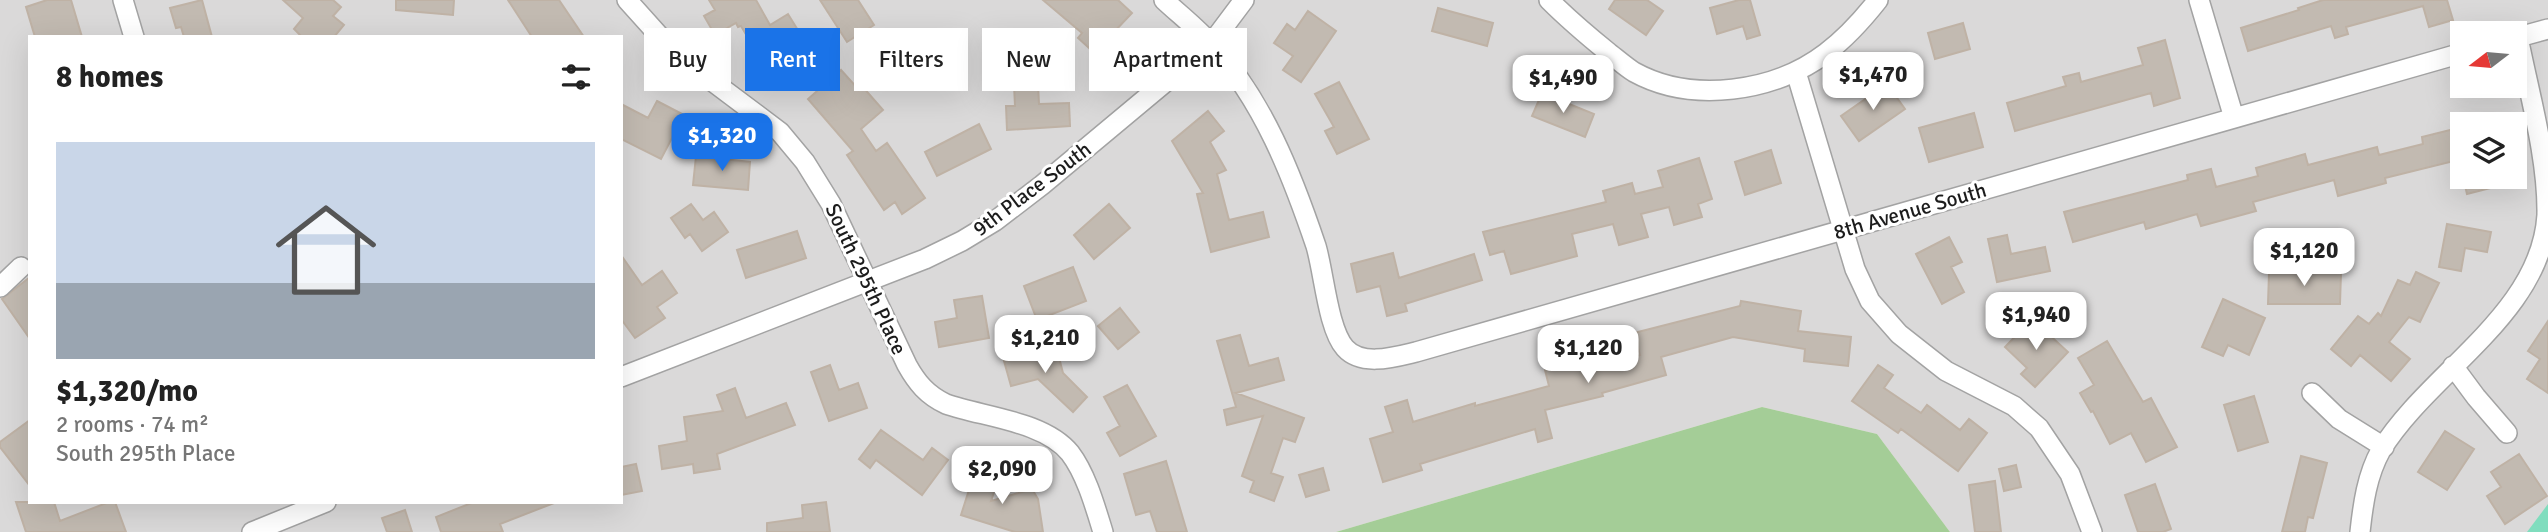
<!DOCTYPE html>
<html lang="en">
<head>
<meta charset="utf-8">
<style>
  body { margin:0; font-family:Signika,sans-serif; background:#f6f6f6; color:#222; height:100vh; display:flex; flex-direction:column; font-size:26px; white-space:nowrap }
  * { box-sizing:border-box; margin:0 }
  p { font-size:23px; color:#767676 }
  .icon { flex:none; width:38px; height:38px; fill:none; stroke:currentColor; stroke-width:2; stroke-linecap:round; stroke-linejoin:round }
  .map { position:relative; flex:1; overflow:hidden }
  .details { position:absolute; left:28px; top:35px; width:595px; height:469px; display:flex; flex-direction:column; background:#fff; border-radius:0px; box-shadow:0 7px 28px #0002 }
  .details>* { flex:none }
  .top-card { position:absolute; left:644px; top:28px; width:665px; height:63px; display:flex; gap:14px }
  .needle { width:46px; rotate:254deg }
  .controls { position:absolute; left:2450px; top:21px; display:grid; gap:14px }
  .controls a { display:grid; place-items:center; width:77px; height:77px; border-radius:0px; background:#fff; box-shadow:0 7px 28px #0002; font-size:35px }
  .price { position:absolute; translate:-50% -60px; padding:0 16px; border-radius:14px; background:#fff; color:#222; font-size:23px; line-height:46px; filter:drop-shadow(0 2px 4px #0008) }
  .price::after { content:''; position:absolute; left:50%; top:42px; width:21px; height:16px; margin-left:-10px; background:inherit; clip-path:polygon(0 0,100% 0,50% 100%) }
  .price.selected { background:#1a73e8; color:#fff }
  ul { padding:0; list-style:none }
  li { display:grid; align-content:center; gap:14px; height:371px; padding:0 28px }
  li+li { border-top:2px solid #e0e0e0 }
  li span { display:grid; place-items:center; height:217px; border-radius:0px; color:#555 }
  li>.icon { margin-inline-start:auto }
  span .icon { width:126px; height:126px; fill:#fffc; stroke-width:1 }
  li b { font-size:30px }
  h2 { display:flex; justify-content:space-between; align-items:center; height:84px; padding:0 28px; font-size:30px }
  .pill { padding:0 24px; border-radius:0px; background:#fff; box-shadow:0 7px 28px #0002; font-size:24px; line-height:63px }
  .pill.selected { background:#1a73e8; color:#fff }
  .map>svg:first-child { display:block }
  .residential { fill:#dad9d9; fill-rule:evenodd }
  .forest { fill:#a4cd97 }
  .pitch { fill:#80ddbe }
  .building { fill:#c2bab1; stroke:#bfb2a5; stroke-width:2 }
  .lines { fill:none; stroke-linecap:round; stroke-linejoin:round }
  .minor-casing { stroke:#a3a3a3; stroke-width:22 }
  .minor { stroke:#fff; stroke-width:19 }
  .labels { text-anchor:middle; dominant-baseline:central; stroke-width:6; stroke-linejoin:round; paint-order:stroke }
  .street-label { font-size:21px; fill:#1c1c1c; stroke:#fff }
</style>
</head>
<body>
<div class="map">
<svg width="2548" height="532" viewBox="0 0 2548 532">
  <rect width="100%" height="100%" fill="#eeeae2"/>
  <path class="residential" d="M0,0h2548v507l-19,25h-579l-73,-98 -115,-27 -426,125h-1336zM2462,33h53v53h-53zM30,37h591v465h-591zM2462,124h53v53h-53z"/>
  <path class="forest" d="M1762,407l115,27 73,98h-614z"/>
  <path class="pitch" d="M2548,504v28h-21z"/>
  <path class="building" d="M47,0h24l11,37h-47l-9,-30z
    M202,0l10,37h-28l-3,-10 -5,1 -6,-20z
    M283,0h50l8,7 -8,9 11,9 -10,12h-32l-8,-8 9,-11z
    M396,0h58l-1,15 -57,-5z
    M508,0h51l25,37h-52z
    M709,0h47l14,25 18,-11 13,21 -4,2 17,28 -33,19 -13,-22 -4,3 -23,-39 -3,1 -2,-4 -21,12 -11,-19 11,-6z
    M820,0h38l16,25 -27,17z
    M1043,0h75l14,13 -19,20 18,16 -19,20 -34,-31 4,-5z
    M1615,0h32l16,11 -17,24 -37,-26z
    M1739,0h11l10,35 -13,4 -4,-13 -26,8 -7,-26z
    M2323,0h124l6,20 -24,7 -6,-21 -77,21 2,7 -13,4 -4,-12 -83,25 -7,-23 58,-18 -1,-2z
    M1438,8l55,15 -6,23 -55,-15z
    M1308,11l28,20 -35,51 -18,-12 10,-14 -19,-13 13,-19 8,6z
    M1963,23l7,26 -35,10 -7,-26z
    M2165,40l15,58 -26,8 -3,-13 -136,38 -8,-28 59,-17 -3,-9 16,-4 2,9 62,-17 -5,-17z
    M841,70l18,20 4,-3 20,23 -22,19 15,22 11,-8 38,55 -23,16 -7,-12 -11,8 -37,-55 6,-4 -45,-52z
    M1339,82l30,57 -32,15 -12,-23 9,-4 -19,-33z
    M1038,84l1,20 30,-1 1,23 -63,4 -1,-24h9l-1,-21z
    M1887,84l18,25 -46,32 -18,-25z
    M1542,93l52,21 -9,23 -53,-21z
    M657,101l27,14 -23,44 -40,-20v-35l27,14z
    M1208,111l16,20 -14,11 16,28 -9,4 12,46 34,-8 6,25 -58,15 -14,-58 6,-1 -31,-52z
    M1974,113l9,34 -54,15 -10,-34z
    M979,124l12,25 -54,27 -12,-24z
    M2462,127v32l-77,19 1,5 -48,13 -4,-16 -81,22 3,9 -55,15 -4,-12 -51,15 -2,-7 -71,20 -9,-30 124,-32 -1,-5 24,-6 5,18 42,-11 -2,-8 49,-14 3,11 69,-18 2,8 44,-11 -1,-7z
    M1771,150l10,33 -36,12 -10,-33z
    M696,156l54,6 -2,28 -55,-5z
    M1699,158l13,41 -14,5 4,13 -28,8 -5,-18 -28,7 7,23 -29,8 -6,-21 -41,10 5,22 -66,18 -7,-23 -14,4 -7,-23 123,-30 -3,-11 29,-8 3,11 28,-7 -5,-16z
    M2463,177h51v5l-47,12z
    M691,204l12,16 11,-8 14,20 -26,19 -12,-17 -5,4 -14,-20z
    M1109,204l21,24 -36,31 -20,-24z
    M2447,224l44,8 -4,20 -22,-4 -4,23 -22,-4z
    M797,231l9,27 -60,20 -9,-28z
    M2007,235l4,19 34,-7 5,24 -53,11 -9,-43z
    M1949,237l13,25 -11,5 13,25 -22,12 -26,-50z
    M1393,253l6,25 75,-24 8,26 -77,24 2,7 -20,5 -7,-30 -23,6 -6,-28z
    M621,255l21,30 20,-14 15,22 -20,14 8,11 -30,20 -14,-19z
    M1073,267l13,34 -49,19 -13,-34z
    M2416,272l23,11 -19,39 -11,-5 -20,25 21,17 -19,22 -31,-26 -9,11 -20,-17 27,-33 11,8 9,-11 3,3 17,-36 12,5z
    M2269,273h72l-1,31h-72z
    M30,277v62l-28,-40z
    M982,296l7,42 -50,9 -4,-25 22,-4 -3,-18z
    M2223,299l42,19 -16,37 -21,-10 -5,11 -21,-9z
    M1741,301l60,10 -3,20 53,6 -3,29 -44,-5 1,-12 -72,-12 -72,20 5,18 -64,18 1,3 -58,14 7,28 -14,4 -3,-13 -115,35 2,6 -39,12 -13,-43 23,-7 -8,-25 22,-7 6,22 62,-19v3l74,-20 -4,-16 24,-5 -3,-13 25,-6 5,22 44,-13 -6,-22 106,-27z
    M1120,308l19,24 -21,17 -20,-23z
    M2032,319l36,33 -33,35 -14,-13 6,-6 -22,-21z
    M2548,321v72l-21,-14 13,-20 -12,-8z
    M1240,335l9,31 29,-8 6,22 -48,13 68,25 -9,24 -12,-4 -12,35 12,4 -9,24 -24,-9 4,-11 -12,-5 21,-60 -36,9 -3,-15 12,-3 -19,-66z
    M2107,341l36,61 8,-4 26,49 -31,15 -15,-29 -21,11 -17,-33 -2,1 -11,-19 14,-8 -16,-27z
    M1056,346l7,27 24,24 -14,15 -35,-33 -27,7 -7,-25z
    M830,365l9,25 19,-7 9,25 -38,13 -18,-49z
    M1878,365l15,10 -9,13 37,25 6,-8 33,25 9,-11 18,14 -29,38 -57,-42 -3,4 -46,-32z
    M1127,385l29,51 -36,20 -13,-23 13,-7 -16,-29z
    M735,388l11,30 40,-15 9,22 -78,29 3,15 -26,4 -1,-9 -31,5 -3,-23 28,-5 -3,-24 39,-6 -6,-16z
    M2254,396l14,46 -30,9 -14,-46z
    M30,420v66l-30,-39v-5z
    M881,430l42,30 9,-12 16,12 -26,35 -46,-35 -6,8 -11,-9z
    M2445,431l29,18 -27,41 -29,-18z
    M2519,454l28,42 -42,28 -18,-28 14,-9 -10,-15z
    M2301,456l26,7 -14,55 -5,-1 -3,15h-23z
    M1166,461l21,71h-30l-7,-21 -14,4 -12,-41z
    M636,464l6,27 -21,4v-28z
    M2016,465l5,22 -17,4 -5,-22z
    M976,468l24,7 -9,26 41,-12 6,10 5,33h-28l-54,-17z
    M1323,468l6,22 -23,7 -7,-22z
    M1995,481l6,51h-26l-6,-47z
    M2155,484l16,45 -8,3h-25l-13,-37z
    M16,502h38l6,19 49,-19h6l11,30h-100z
    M474,502h80v1l-54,21 3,8h-62l-5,-15z
    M826,502l4,30h-63v-9l36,-5 -1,-13z
    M405,510l7,22h-25l-5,-14z"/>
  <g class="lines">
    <g class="minor-casing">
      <path id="minor" d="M123,0l11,37
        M627,0l36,40 21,20 96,72 25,30 26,42 76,161c10,18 20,30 39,39 37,13 98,17 124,49 16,21 25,53 33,79
        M1164,0c16,15 33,28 47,44 52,56 81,131 105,202 8,27 12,83 29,102 17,19 50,9 71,4l1046,-299
        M1549,0c19,19 39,36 60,53 8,6 17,14 25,19 58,32 141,20 192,-19 20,-15 37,-34 52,-53
        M2199,0l35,118
        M2515,38l33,-9
        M1796,72l59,197 15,32 29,33 47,37 68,35 25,22 31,46 22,58
        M0,287l21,-20
        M2453,366l23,31 31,36
        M621,377l304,-118 37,-18 33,-20 47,-36 169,-141 33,-44
        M2312,393l27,26 45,28
        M252,532l74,-30
        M2360,532c3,-28 7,-57 21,-82 48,-78 160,-136 166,-235 1,-57 -18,-122 -29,-178"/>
    </g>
    <use href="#minor" class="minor"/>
  </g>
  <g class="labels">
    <g class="street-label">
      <text transform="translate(1032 189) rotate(-37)">9th Place South</text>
      <text transform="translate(1910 211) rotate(-16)">8th Avenue South</text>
      <text transform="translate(866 279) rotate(65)">South 295th Place</text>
    </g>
  </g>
</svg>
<div class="controls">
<a><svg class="needle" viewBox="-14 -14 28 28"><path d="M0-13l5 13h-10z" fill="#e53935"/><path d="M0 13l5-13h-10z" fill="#767676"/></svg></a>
<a><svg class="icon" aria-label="layers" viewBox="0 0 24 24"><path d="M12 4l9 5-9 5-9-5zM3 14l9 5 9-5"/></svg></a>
</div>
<b class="price" style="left:1873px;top:112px">$1,470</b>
<b class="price" style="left:1563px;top:115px">$1,490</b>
<b class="price selected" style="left:722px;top:173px">$1,320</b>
<b class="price" style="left:2304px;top:288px">$1,120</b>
<b class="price" style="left:2036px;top:352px">$1,940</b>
<b class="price" style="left:1045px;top:375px">$1,210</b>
<b class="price" style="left:1588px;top:385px">$1,120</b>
<b class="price" style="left:1002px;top:506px">$2,090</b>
<div class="top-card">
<a class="pill">Buy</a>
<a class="pill selected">Rent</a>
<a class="pill">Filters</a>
<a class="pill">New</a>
<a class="pill">Apartment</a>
</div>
<section class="details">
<h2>8 homes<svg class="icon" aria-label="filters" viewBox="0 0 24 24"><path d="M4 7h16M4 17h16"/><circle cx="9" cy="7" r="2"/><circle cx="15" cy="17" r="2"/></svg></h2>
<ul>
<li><span style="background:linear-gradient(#c9d6e8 65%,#9aa5b1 0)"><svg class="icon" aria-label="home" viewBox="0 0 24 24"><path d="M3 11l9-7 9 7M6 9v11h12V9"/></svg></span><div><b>$1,320/mo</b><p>2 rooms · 74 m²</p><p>South 295th Place</p></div></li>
</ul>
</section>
</div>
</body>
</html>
